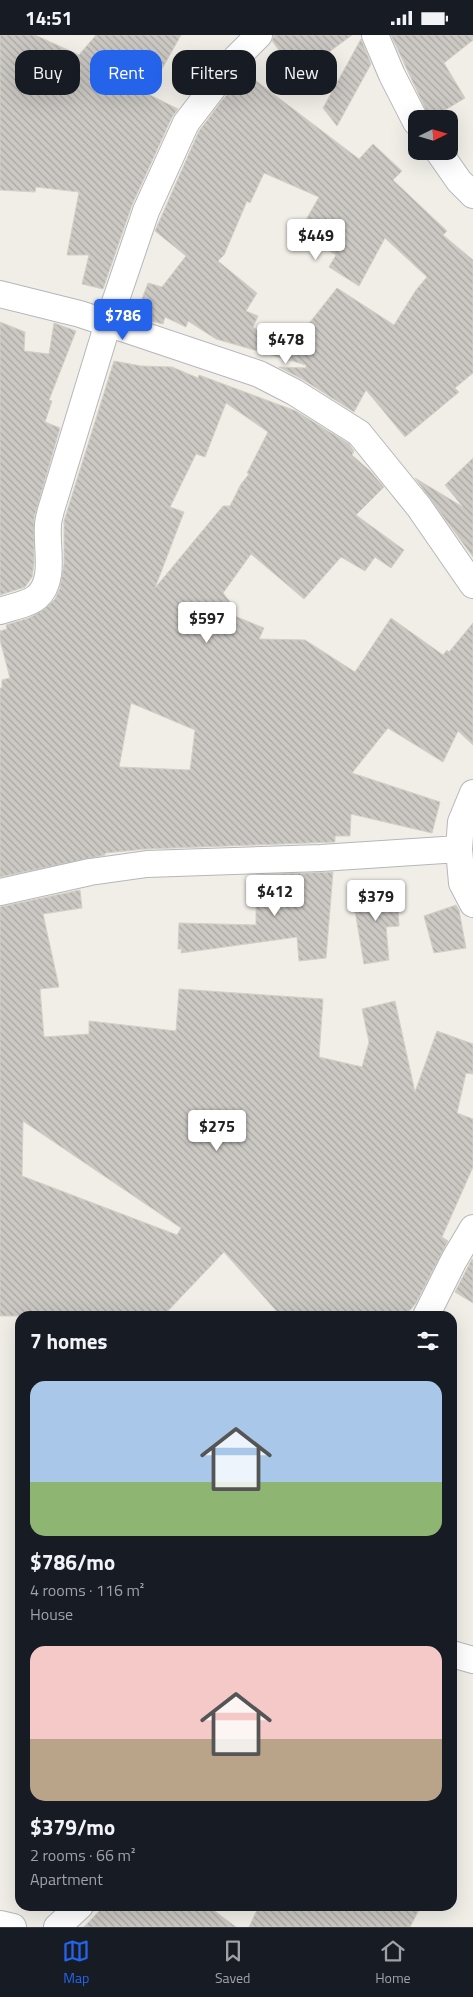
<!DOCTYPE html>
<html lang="en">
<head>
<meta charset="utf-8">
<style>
  body { margin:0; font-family:"Titillium Web",sans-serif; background:#242831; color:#f1f3f6; height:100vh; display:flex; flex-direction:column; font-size:19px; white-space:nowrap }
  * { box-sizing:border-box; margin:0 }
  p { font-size:16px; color:#9ea1a6 }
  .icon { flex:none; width:28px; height:28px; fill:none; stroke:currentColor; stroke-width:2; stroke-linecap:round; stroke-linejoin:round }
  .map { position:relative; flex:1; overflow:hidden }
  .details { position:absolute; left:15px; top:1276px; width:442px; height:600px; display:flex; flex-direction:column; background:#171b24; border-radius:15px; box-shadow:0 5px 20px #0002 }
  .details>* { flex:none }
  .top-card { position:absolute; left:15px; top:15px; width:444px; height:45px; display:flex; gap:10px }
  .needle { width:32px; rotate:85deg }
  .tools { position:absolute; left:408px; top:75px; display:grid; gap:10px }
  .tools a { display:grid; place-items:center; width:50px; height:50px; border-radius:10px; background:#171b24; box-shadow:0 5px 20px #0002; font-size:25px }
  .price { position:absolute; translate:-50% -42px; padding:0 11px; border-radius:5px; background:#fff; color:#222; font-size:16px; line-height:32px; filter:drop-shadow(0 1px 2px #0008) }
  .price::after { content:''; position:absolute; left:50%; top:30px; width:15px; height:11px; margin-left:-8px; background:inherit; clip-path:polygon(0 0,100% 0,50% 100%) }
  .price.current { background:#2563eb; color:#fff }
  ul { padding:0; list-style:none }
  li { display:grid; align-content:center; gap:10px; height:265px; padding:0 15px }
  li span { display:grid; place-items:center; height:155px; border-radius:15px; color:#555 }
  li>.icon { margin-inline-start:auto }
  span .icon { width:90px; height:90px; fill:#fffc; stroke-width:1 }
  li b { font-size:21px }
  h2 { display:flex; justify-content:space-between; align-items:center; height:60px; padding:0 15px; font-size:21px }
  .tag { padding:0 18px; border-radius:15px; background:#171b24; box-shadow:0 5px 20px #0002; font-size:18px; line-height:45px }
  .tag.current { background:#2563eb; color:#fff }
  .status { display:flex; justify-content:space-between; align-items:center; height:35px; padding:0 25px; background:#171b24; direction:ltr }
  .status svg { height:14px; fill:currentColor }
  .menu { display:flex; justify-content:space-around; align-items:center; height:70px; border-top:1px solid #363941; background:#171b24; font-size:14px; color:#9ea1a6 }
  .menu a { display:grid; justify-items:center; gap:2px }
  .menu .current { color:#2563eb }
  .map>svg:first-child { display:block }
  .building { fill:url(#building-back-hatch); stroke:#d5d0c5; fill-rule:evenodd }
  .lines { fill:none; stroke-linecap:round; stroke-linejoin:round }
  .minor-casing { stroke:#b4b7bb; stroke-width:28 }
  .minor { stroke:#fff; stroke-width:26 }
</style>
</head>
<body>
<div class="status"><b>14:51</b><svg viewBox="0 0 49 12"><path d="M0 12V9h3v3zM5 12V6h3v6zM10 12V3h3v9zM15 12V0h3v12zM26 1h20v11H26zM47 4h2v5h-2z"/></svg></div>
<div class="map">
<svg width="473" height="1892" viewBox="0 0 473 1892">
  <defs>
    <pattern id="building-back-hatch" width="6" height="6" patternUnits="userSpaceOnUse" patternTransform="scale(1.25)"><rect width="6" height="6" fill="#ccc9c4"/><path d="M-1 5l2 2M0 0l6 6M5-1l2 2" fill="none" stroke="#a9a7a3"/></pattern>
  </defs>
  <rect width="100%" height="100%" fill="#f0eee7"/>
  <path class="building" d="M0,0h35l44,20 17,-20h85l-33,59 30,15 -6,8 -40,88 -29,84 -21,-5 7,-29h-22l12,-63 -43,-5 -1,5 -35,-2z
    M274,0h78l-54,40 -26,-34z
    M391,0h82v5l-29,23 21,35 -35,21z
    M361,4l10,25 -34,62 -14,-18z
    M247,39l112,85 14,-15 29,27 -9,9 54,51 -4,4 30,25v113l-18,15 4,4 -54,45 -39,-47 -12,22 -52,-33 -23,-12 27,1v-3l-90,-26 -28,-18 -2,6 -21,-10 -2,7 -28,-7 13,-34 14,4 24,-31 -31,-25 44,-100 25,-33zM264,138l55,24 -20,35 37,23 -7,12 30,19 26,-48 42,39 -11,13 -22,35 -57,-37 -34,43 -1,-1 -14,24 -35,-27 5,-11 -12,-5 11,-18 -39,-32 6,-6 23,-54 3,2z
    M0,287l25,10 -1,19 25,3 5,-31 22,8 -27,69 3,1 -7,21 15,6 -26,90v45l-2,14 -7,10 -25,8z
    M114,326l27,5 31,1 26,11 1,-3 97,36 53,33 5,7 -2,4 18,16 14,16 -28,28 48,35 -13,18 -16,-11 -10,14 -24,-14 -37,42 -53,-45 -28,39 8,10 -6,9 39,16 -5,11 46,1 50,32 36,-54 52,37 4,-5 2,2 24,-29v122l-15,-14 -15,31 -55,-34 -36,45 88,29 -8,31 -81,-19 -1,22h-15v6l-189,7 -41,4v2l-105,22v-189h2v-8l8,-2 -10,-38v-9l7,-2 -1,-4 23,-7 16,-9 10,-10 5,-11 4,-24v-43zM226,368l42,29 -21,41 2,1 -8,10 -11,22h-7l-68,82 29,-76 -14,-5 26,-53 9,3zM131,668l64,27 -5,40 -71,-3z
    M473,423v99l-58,-79 48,29 -18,-22z
    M333,837l-7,86 -27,3 -2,-24 -116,16 1,-4h-4l1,-26 77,2v-50z
    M80,855l2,18 -39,6 16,73 -19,2 4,48 45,-3v-13l87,10 3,-42 144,10 -4,58 43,10 7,-25 -7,-33 33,-8 20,91 22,-61 36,13v30l-7,-1 -9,40 16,6v48l-31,70 6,4 -32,62 -11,13h-124l-57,-64 -61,64h-163v-409zM23,1086l158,107 -4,7 -155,-59z
    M397,855l2,36 -13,1 3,33 -25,4 -12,-71z
    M456,870l3,5 7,38 -32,5 -10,-37z
    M472,1224l1,1v43l-18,-11z
    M104,1871h104l28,21h-152z
    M259,1871h162l-11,21h-161z"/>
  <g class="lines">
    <g class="minor-casing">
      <path id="minor" d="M375,0l17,40 24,47
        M438,116l21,30 14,14
        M0,259l80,20 179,60 35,18 65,41 60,74 54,78
        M0,576c11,-4 27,-6 37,-14 19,-17 9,-49 11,-72 0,-5 2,-10 3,-15l57,-187 38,-112 40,-88 50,-65 23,-23
        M473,758l-12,29 -2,27 3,34 11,21
        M0,857l90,-20 57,-8 174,-6 138,-9
        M426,1281l28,-56 19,-32
        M452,1619l21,6
        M0,1889l13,3
        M57,1892l23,-21"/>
    </g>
    <use href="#minor" class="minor"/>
  </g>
</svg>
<div class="tools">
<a><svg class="needle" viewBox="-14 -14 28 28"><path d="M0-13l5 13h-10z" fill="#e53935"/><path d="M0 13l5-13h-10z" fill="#9ea1a6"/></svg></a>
</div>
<b class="price" style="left:316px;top:226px">$449</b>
<b class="price current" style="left:123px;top:306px">$786</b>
<b class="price" style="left:286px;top:330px">$478</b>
<b class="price" style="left:207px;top:609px">$597</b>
<b class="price" style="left:275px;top:882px">$412</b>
<b class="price" style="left:376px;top:887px">$379</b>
<b class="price" style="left:217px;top:1117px">$275</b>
<div class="top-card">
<a class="tag">Buy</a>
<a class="tag current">Rent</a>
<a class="tag">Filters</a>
<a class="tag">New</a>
</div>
<section class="details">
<h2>7 homes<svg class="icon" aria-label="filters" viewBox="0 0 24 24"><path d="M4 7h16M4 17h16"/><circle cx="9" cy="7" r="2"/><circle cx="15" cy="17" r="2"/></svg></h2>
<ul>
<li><span style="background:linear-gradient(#a9c7e8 65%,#8fb573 0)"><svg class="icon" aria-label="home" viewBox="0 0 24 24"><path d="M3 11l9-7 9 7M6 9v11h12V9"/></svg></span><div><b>$786/mo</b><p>4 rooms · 116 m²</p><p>House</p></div></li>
<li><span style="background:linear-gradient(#f6c9c9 60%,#b9a48a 0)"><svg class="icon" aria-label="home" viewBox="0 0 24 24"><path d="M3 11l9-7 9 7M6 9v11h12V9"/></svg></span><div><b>$379/mo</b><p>2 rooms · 66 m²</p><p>Apartment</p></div></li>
</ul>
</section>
</div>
<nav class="menu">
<a class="current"><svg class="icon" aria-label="map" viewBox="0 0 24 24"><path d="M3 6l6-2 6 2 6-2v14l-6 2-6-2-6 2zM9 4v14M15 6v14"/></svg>Map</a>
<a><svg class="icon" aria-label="saved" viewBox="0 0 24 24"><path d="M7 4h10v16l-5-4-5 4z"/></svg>Saved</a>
<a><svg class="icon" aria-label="home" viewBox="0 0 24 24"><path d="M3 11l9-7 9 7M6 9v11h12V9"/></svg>Home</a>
</nav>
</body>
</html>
